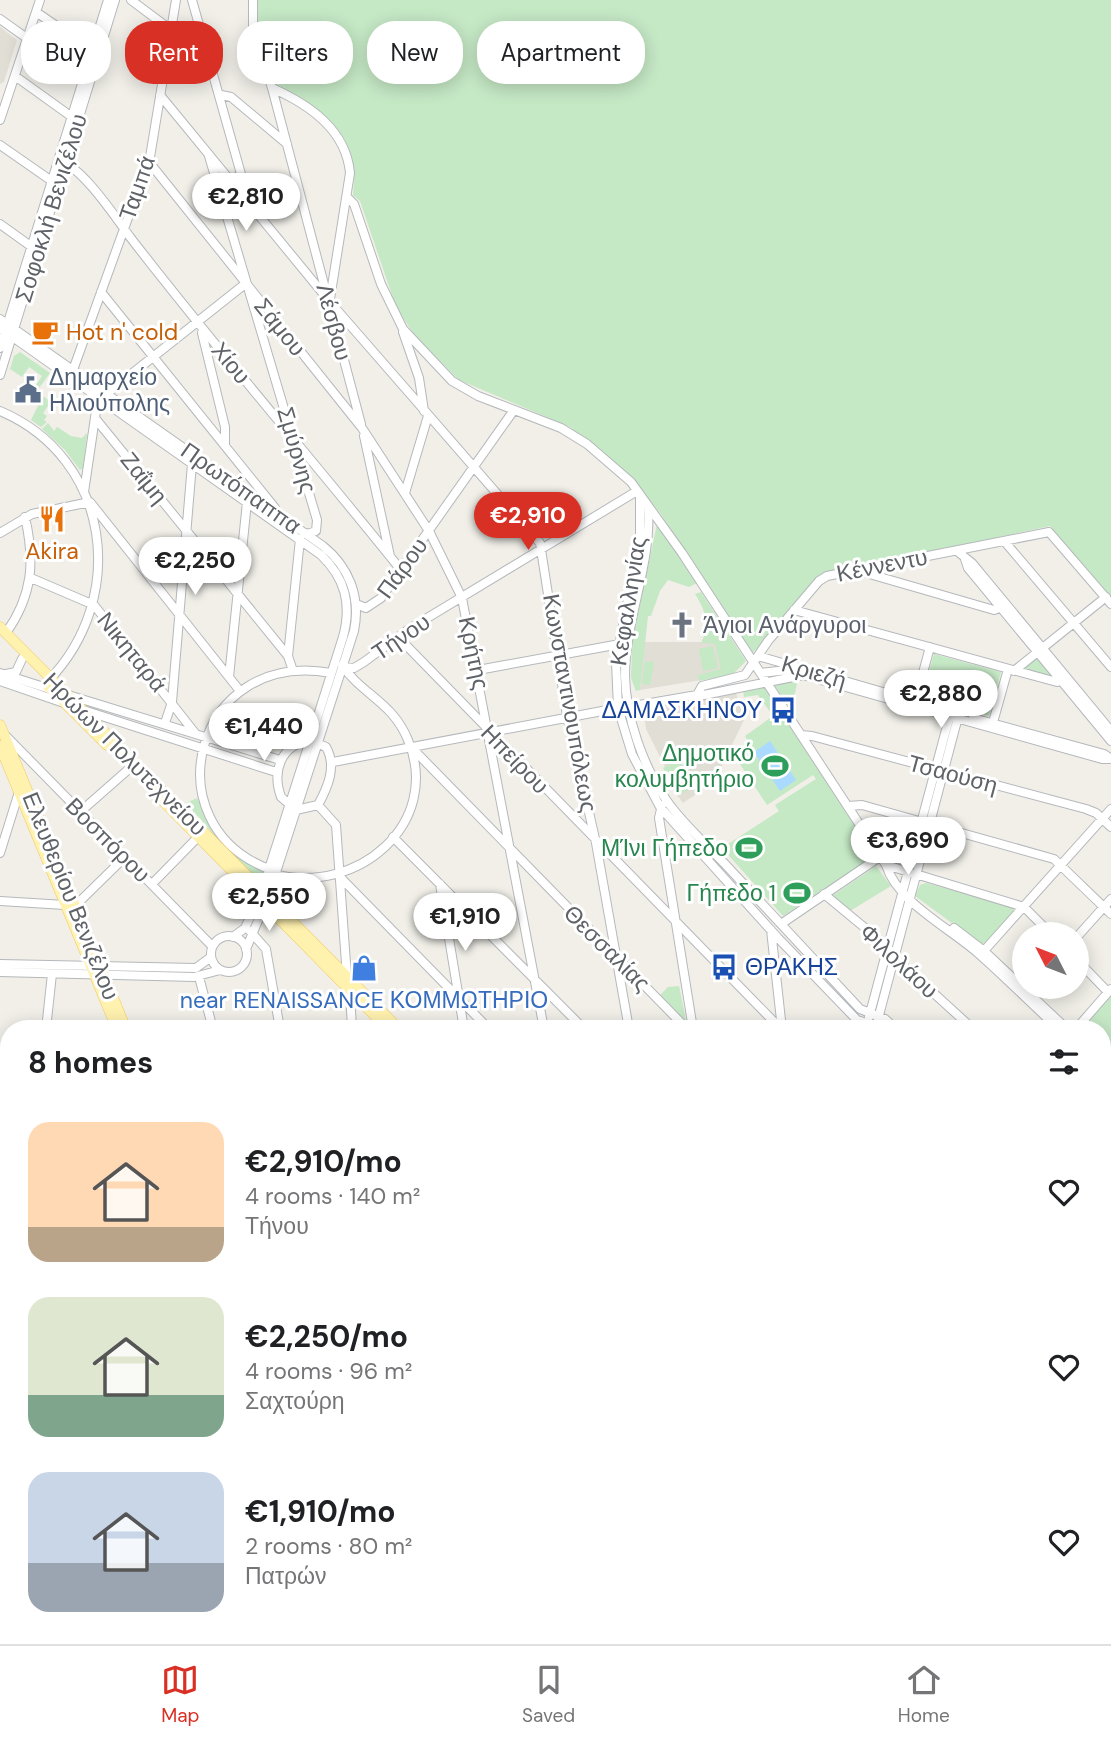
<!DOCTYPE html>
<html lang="en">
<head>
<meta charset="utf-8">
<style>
  body { margin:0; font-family:"DM Sans",sans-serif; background:#f6f6f6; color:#202124; height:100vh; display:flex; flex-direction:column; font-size:26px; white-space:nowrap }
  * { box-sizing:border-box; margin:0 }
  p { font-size:23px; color:#757577 }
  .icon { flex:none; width:38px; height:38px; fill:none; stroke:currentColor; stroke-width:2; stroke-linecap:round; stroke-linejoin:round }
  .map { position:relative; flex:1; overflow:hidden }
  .drawer { position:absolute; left:0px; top:1020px; width:1111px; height:625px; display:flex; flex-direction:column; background:#fff; border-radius:28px 28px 0 0; box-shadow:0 4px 18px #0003 }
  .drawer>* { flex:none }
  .top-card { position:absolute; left:21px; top:21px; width:700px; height:63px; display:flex; gap:14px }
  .needle { width:46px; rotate:312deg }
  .controls { position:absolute; left:1012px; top:922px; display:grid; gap:14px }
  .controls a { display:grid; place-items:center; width:77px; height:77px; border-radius:50%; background:#fff; box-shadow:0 4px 18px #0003; font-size:35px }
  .price { position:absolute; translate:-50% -60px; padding:0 16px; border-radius:24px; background:#fff; color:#222; font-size:23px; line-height:46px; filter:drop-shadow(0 2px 4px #0008) }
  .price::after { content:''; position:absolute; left:50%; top:42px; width:21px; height:16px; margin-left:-10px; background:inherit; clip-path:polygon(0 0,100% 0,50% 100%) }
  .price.active { background:#d93025; color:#fff }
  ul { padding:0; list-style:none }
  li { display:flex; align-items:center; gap:21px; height:175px; padding:0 28px }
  li span { display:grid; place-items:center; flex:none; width:196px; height:140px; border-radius:21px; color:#555 }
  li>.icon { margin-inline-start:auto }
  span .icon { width:84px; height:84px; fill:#fffc; stroke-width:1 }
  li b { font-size:30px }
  h2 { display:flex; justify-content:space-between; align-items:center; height:84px; padding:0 28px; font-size:30px }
  .chip { padding:0 24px; border-radius:28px; background:#fff; box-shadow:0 4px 18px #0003; font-size:24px; line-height:63px }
  .chip.active { background:#d93025; color:#fff }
  .tabs { display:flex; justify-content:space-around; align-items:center; height:98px; border-top:2px solid #e0e0e0; background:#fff; font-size:19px; color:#757577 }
  .tabs a { display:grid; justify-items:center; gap:4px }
  .tabs .active { color:#d93025 }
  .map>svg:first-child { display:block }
  .education { fill:#e1ded6 }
  .green { fill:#c5e8c5 }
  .water { fill:#aadaff }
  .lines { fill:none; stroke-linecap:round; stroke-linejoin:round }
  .minor-casing { stroke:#b5b8bc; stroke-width:10 }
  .major-casing { stroke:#f2c960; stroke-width:11 }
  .minor { stroke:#fff; stroke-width:8 }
  .major { stroke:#fff2af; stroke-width:10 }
  .labels { text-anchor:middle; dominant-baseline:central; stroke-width:6; stroke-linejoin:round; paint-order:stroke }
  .street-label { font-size:23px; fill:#5f6368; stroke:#fff }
  .food-label { font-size:23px; fill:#c56008; stroke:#fff; text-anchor:start }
  .service-label { font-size:23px; fill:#4e5e75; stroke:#fff; text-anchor:start }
  .worship-label { font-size:23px; fill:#5b616d; stroke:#fff; text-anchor:start }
  .transit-label { font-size:23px; fill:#164399; stroke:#fff; text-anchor:end }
  .leisure-label { font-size:23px; fill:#27864d; stroke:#fff; text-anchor:end }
  .shop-label { font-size:23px; fill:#366cbe; stroke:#fff }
</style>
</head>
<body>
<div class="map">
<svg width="1111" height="1644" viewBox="0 0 1111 1644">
  <rect width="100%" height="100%" fill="#f1efe8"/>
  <path class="education" d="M0,27l17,13 -13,42 -4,2z
    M644,642h84l4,33 -92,15z
    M736,693l8,27 -30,62 -31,21 -9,-12 2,-2 -30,-60 -1,-8 6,-3 -2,-8z"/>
  <path class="green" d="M258,0h853v598l-61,-72 -228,49 -59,69 -11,9 -92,-140 -21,-26 -69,-60 -111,-47 -44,-44 -19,-29 -36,-106 -7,-6c6,-65 -26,-80 -77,-108l-18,-52z
    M20,352l30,21 -11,15 -3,-3 6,-9 -13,-9 -7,10 -12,-8 4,-13z
    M43,396l8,6 -8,11 4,3 -3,4 3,2 -6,5 -10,-7z
    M48,423l6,8 3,-4 14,9 11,2 5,-5 -4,35 -3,2 -15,-20 -23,-21z
    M657,524l40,59 -8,4 -21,-7 -8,11 -9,25h-3l-8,74 -4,1 -5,-13 1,-36z
    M701,592l45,69 -14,14 -33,6 -1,-6 23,-6 -6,-25 -14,-1c10,-19 4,-33 -6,-49z
    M713,646l5,22 -15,3 -4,-22z
    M934,654l67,18 -12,44 -68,-18z
    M1037,657l17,19 -2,2 -28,-8 -1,-3z
    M645,661l9,1 -4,23 -8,-1z
    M798,679l-7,33 -16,-26z
    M764,686l110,170 -91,60 -61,-68 57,-37 -4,-6 41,-26 -3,-4 -46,30 -31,-47 16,-10 -7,-12 28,-20 -15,-21 -14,2 -1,-8z
    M678,759l16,27 -14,9 -17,-27z
    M197,798l21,41 -32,-36z
    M235,853l29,17 -3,9 -3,1 -25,-25z
    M876,866l15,20 -41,25 -18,-15z
    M926,883l88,24c-2,14 -19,29 -29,37l-6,-1 -64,-47 5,-11z
    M679,986l7,34h-1l-25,-25 8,-8z
    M1111,992v164l-8,-2 -1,-125h-25z
    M1103,1493l8,4v66l-8,-5z
    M1103,1561l8,4v58l-8,-2z
    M1103,1626l8,3v15h-20l-8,-8h19z"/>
  <path class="water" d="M770,741l26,39 -16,11 -26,-39z"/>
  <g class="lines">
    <g class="minor-casing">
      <path id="minor" d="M131,0l40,30
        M192,0l49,174 -23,17
        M253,0v32l19,56 89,336
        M36,12l56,38
        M0,19l28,20
        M15,76l57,41
        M272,88c38,17 74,42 78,85l-20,126
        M160,95l170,207 210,241 27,173 29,127 33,186
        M221,95l10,2 56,47
        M0,120l40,-120
        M0,145l56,39
        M209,156l108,364 -1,11 -10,3
        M59,161c22,4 57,57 71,76 87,113 181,221 271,333
        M147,164l6,3 209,261 67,103 33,67 82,431
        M347,197l7,7 27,80 22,45 49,52 26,15 83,32 26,16 44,38 51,71 204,312 138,42 27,27
        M0,224l32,23
        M101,292l174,216
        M0,319l323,227c26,21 38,51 31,85l-86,266 -22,52
        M0,328l321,227c24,23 31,49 22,82l-81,254 -17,37 -12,9
        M403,332l16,46 5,33
        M202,333l23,94v18
        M0,348l108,-348
        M73,370l77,-213 26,-157
        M0,375l115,-375
        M0,411c111,47 129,187 48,270
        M95,418l193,238 5,15
        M364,436l26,120
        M84,492l13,-88 3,-5 145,-115
        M405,493l23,-77
        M640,496v41l-24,125 2,46 14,46 28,53 118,131 79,82 30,9
        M648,507c4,58 -23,111 -23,169 1,42 18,90 42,125 16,23 39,43 58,63 45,48 90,96 135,145l25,10 11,10
        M0,533l32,-19 58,-12 150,189
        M1005,542l106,125
        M957,551l15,12 139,168
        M965,559l3,9 143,173
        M859,571l135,39 10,-4
        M31,578l63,27 101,128
        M356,604l10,4 15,-10 133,-188
        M794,610l263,72 10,-4
        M6,633c27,-38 29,-72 19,-116
        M398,637l383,392
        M288,656l12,-117
        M758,656l142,41
        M343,667l11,1 10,-6 45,-33 228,-138
        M478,670l142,-26
        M1014,671l92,-74
        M0,673l53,17
        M761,673l35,-4
        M6,674l10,-2 6,-13
        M229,677l18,-175
        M0,681l64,22
        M65,694l215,66
        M694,697l109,-22 299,84h9
        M915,702l15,-55
        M628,703l11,2 58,-10 5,-9 43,-11 23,-34 51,-60 8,-5 222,-44 62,72
        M83,710l193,62
        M973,718l131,36 7,5
        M165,723l7,-21 20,-238
        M992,726l16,-57
        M801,735l11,1 274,73 10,4 15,14
        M6,736l206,210
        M310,740l16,7c11,19 2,40 -8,58l-22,5 -15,-13c-9,-25 -1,-52 29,-57z
        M410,746l277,283
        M333,762l285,-54
        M318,805l18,20 11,152
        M662,805l-3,13 34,211
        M848,806l14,-1 192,54 57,55
        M80,812l50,-44
        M393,837l191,192
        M0,853l19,-61
        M886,865c12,38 64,63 93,89 27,24 53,50 80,75
        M269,869c-119,-45 -74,-221 62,-196
        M275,874c81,22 168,-50 133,-134 -16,-39 -46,-45 -66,-75
        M339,876l150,153
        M152,884l46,-47
        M440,884l24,145
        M824,894l64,53 6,10 79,72
        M0,901l65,4
        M75,906l50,-49
        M781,924l100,-68
        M954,928l30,23 83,78
        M771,930l11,99
        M250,931l16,18 14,80
        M211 954a18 18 0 1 1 36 0a18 18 0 1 1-36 0Z
        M1076,938l35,-39
        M982,953l129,-144
        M1076,959l32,33
        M0,964l196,4 15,-11
        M0,972l194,5 26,-7
        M199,977l14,52
        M350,991l2,38
        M869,1017l81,-302
        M878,1019l80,-302
        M46,1029l6,-55
        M1076,1029l35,-40
        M0,1129l9,-12
        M0,1161l9,-6
        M1102,1162l9,4
        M0,1333l9,4
        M0,1343l9,3
        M0,1415l9,3
        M0,1478l9,3
        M0,1526l9,18
        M0,1567l9,-8
        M0,1583l9,9
        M1102,1623l9,3
        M53,1636l7,8
        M180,1636l10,8
        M214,1636l3,8
        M282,1636l2,8
        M348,1636l20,4
        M375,1636l3,8
        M562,1636l12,8
        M731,1636l19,8
        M757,1636l20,8
        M857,1636l1,8
        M940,1636l1,8
        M1079,1636l8,8
        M74,1644l6,-8
        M85,1644l8,-8
        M428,1644l35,-7
        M542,1644l3,-8
        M613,1644l1,-8
        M685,1644l1,-8
        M888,1644l8,-8"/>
    </g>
    <g class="major-casing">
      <path id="major" d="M0,627l399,402
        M48,686l59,59
        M0,725l126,304
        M0,746l117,283
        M162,800l226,229
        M0,1163l9,9
        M0,1175l9,9
        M459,1636l8,8
        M472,1636l8,8
        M983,1636l7,8
        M996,1636l7,8"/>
    </g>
    <use href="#minor" class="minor"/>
    <use href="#major" class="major"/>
  </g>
  <defs>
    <g id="cafe-bare" transform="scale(2.1)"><path d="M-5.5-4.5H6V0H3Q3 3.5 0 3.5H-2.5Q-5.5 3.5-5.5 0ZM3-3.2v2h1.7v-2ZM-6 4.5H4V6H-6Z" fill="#e8710a" stroke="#fff" stroke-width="2.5" paint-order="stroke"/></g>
    <g id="civic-bare" transform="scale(2.1)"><path d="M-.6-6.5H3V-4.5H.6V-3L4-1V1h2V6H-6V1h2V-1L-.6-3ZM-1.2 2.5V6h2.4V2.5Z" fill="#5c6f8a" stroke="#fff" stroke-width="2.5" paint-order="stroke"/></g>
    <g id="restaurant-bare" transform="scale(2.1)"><path d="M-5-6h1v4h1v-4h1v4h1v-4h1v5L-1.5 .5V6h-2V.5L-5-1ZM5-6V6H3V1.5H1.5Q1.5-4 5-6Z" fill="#e8710a" stroke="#fff" stroke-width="2.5" paint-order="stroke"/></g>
    <g id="church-bare" transform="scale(2.1)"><path d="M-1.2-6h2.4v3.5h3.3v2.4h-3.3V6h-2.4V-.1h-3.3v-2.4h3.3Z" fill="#6b7280" stroke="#fff" stroke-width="2.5" paint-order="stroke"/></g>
    <g id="bus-bare" transform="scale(2.1)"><path d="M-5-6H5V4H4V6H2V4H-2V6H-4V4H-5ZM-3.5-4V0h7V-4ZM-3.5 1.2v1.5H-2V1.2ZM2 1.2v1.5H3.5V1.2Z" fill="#1a4fb4" stroke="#fff" stroke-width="2.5" paint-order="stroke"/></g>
    <g id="stadium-bare" transform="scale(2.1)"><path d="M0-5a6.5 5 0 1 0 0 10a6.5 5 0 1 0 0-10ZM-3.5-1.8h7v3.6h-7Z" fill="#2e9e5b" stroke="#fff" stroke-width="2.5" paint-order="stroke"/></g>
    <g id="shop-bare" transform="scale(2.1)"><path d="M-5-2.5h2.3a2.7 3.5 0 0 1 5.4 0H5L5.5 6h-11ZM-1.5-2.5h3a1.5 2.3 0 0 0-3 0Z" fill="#3f7fe0" stroke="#fff" stroke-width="2.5" paint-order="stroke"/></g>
  </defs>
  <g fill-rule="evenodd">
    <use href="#cafe-bare" x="45" y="332"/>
    <use href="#civic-bare" x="28" y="390"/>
    <use href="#restaurant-bare" x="52" y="519"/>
    <use href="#church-bare" x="682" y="625"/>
    <use href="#bus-bare" x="783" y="710"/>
    <use href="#stadium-bare" x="775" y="766"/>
    <use href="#stadium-bare" x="749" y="848"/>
    <use href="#stadium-bare" x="797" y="893"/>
    <use href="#bus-bare" x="724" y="967"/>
    <use href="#shop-bare" x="364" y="968"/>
  </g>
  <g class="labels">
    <g class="street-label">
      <text transform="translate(137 188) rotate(-71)">Ταμπά</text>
      <text transform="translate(51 208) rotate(-73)">Σοφοκλή Βενιζέλου</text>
      <text transform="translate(334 322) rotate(75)">Λέσβου</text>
      <text transform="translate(280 327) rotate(51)">Σάμου</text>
      <text transform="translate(231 363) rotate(50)">Χίου</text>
      <text transform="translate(297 450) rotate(74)">Σμύρνης</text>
      <text transform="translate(144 478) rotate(51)">Ζαΐμη</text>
      <text transform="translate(241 488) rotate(35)">Πρωτόπαππα</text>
      <text transform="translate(882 565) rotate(-11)">Κέννεντυ</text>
      <text transform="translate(402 568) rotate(-54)">Πάρου</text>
      <text transform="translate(628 601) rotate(-81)">Κεφαλληνίας</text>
      <text transform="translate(401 637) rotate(-34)">Τήνου</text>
      <text transform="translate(132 652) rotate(51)">Νικηταρά</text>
      <text transform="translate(474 653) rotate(78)">Κρήτης</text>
      <text transform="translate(814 672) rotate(16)">Κριεζή</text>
      <text transform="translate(570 703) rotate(80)">Κωνσταντινουπόλεως</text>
      <text transform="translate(125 754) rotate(45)">Ηρώων Πολυτεχνείου</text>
      <text transform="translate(515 759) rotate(46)">Ηπείρου</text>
      <text transform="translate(953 774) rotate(15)">Τσαούση</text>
      <text transform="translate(108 840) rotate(45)">Βοσπόρου</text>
      <text transform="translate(71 896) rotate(68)">Ελευθερίου Βενιζέλου</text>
      <text transform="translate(607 948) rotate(45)">Θεσσαλίας</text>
      <text transform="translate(899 961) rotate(43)">Φιλολάου</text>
    </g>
    <g class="food-label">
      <text x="66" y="332">Hot n' cold</text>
      <text x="52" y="551" text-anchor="middle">Akira</text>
    </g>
    <g class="service-label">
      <text x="49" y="377">Δημαρχείο<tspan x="49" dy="26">Ηλιούπολης</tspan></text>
    </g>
    <g class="worship-label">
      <text x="703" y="625">Άγιοι Ανάργυροι</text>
    </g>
    <g class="transit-label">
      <text x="762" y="710">ΔΑΜΑΣΚΗΝΟΥ</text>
      <text x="745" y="967" text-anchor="start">ΘΡΑΚΗΣ</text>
    </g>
    <g class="leisure-label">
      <text x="754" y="753">Δημοτικό<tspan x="754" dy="26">κολυμβητήριο</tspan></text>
      <text x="728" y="848">ΜΊνι Γήπεδο</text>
      <text x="776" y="893">Γήπεδο 1</text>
    </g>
    <g class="shop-label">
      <text x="364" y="1000">near RENAISSANCE ΚΟΜΜΩΤΗΡΙΟ</text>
    </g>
  </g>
</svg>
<div class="controls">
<a><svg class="needle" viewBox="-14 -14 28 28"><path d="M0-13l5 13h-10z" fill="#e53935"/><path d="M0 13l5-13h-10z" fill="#757577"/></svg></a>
</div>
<b class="price" style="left:246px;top:233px">€2,810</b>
<b class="price active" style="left:528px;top:552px">€2,910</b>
<b class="price" style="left:195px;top:597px">€2,250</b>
<b class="price" style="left:941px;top:730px">€2,880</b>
<b class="price" style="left:264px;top:763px">€1,440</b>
<b class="price" style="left:908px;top:877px">€3,690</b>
<b class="price" style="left:269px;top:933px">€2,550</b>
<b class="price" style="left:465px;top:953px">€1,910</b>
<div class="top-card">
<a class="chip">Buy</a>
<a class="chip active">Rent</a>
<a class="chip">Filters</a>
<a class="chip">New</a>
<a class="chip">Apartment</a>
</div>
<section class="drawer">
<h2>8 homes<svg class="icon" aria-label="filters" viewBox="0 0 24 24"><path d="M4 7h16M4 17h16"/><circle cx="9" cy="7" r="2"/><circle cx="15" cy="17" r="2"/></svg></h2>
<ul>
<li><span style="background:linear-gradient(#ffd9b3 75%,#b9a48a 0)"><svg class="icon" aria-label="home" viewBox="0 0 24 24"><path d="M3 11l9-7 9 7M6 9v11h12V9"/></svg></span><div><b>€2,910/mo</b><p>4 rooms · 140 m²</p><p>Τήνου</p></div><svg class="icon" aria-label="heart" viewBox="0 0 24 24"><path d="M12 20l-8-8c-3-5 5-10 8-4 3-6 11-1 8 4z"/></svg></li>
<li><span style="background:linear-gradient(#dfe7d0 70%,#7fa58c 0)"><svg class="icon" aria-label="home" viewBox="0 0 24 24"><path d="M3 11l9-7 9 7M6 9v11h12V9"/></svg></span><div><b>€2,250/mo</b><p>4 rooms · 96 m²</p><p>Σαχτούρη</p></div><svg class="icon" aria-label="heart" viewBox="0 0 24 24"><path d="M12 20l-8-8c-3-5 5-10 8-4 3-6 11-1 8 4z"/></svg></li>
<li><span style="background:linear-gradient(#c9d6e8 65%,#9aa5b1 0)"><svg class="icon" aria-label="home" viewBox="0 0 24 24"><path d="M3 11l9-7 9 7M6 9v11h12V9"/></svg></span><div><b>€1,910/mo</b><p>2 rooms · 80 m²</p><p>Πατρών</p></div><svg class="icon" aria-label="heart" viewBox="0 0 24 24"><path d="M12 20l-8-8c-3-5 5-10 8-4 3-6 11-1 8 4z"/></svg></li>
</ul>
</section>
</div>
<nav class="tabs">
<a class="active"><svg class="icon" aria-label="map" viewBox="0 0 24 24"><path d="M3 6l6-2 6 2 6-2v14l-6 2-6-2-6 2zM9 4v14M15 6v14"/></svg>Map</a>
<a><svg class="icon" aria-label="saved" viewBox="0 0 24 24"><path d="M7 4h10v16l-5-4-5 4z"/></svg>Saved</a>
<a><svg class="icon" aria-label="home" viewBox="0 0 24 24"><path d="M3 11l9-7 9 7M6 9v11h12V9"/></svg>Home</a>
</nav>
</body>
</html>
